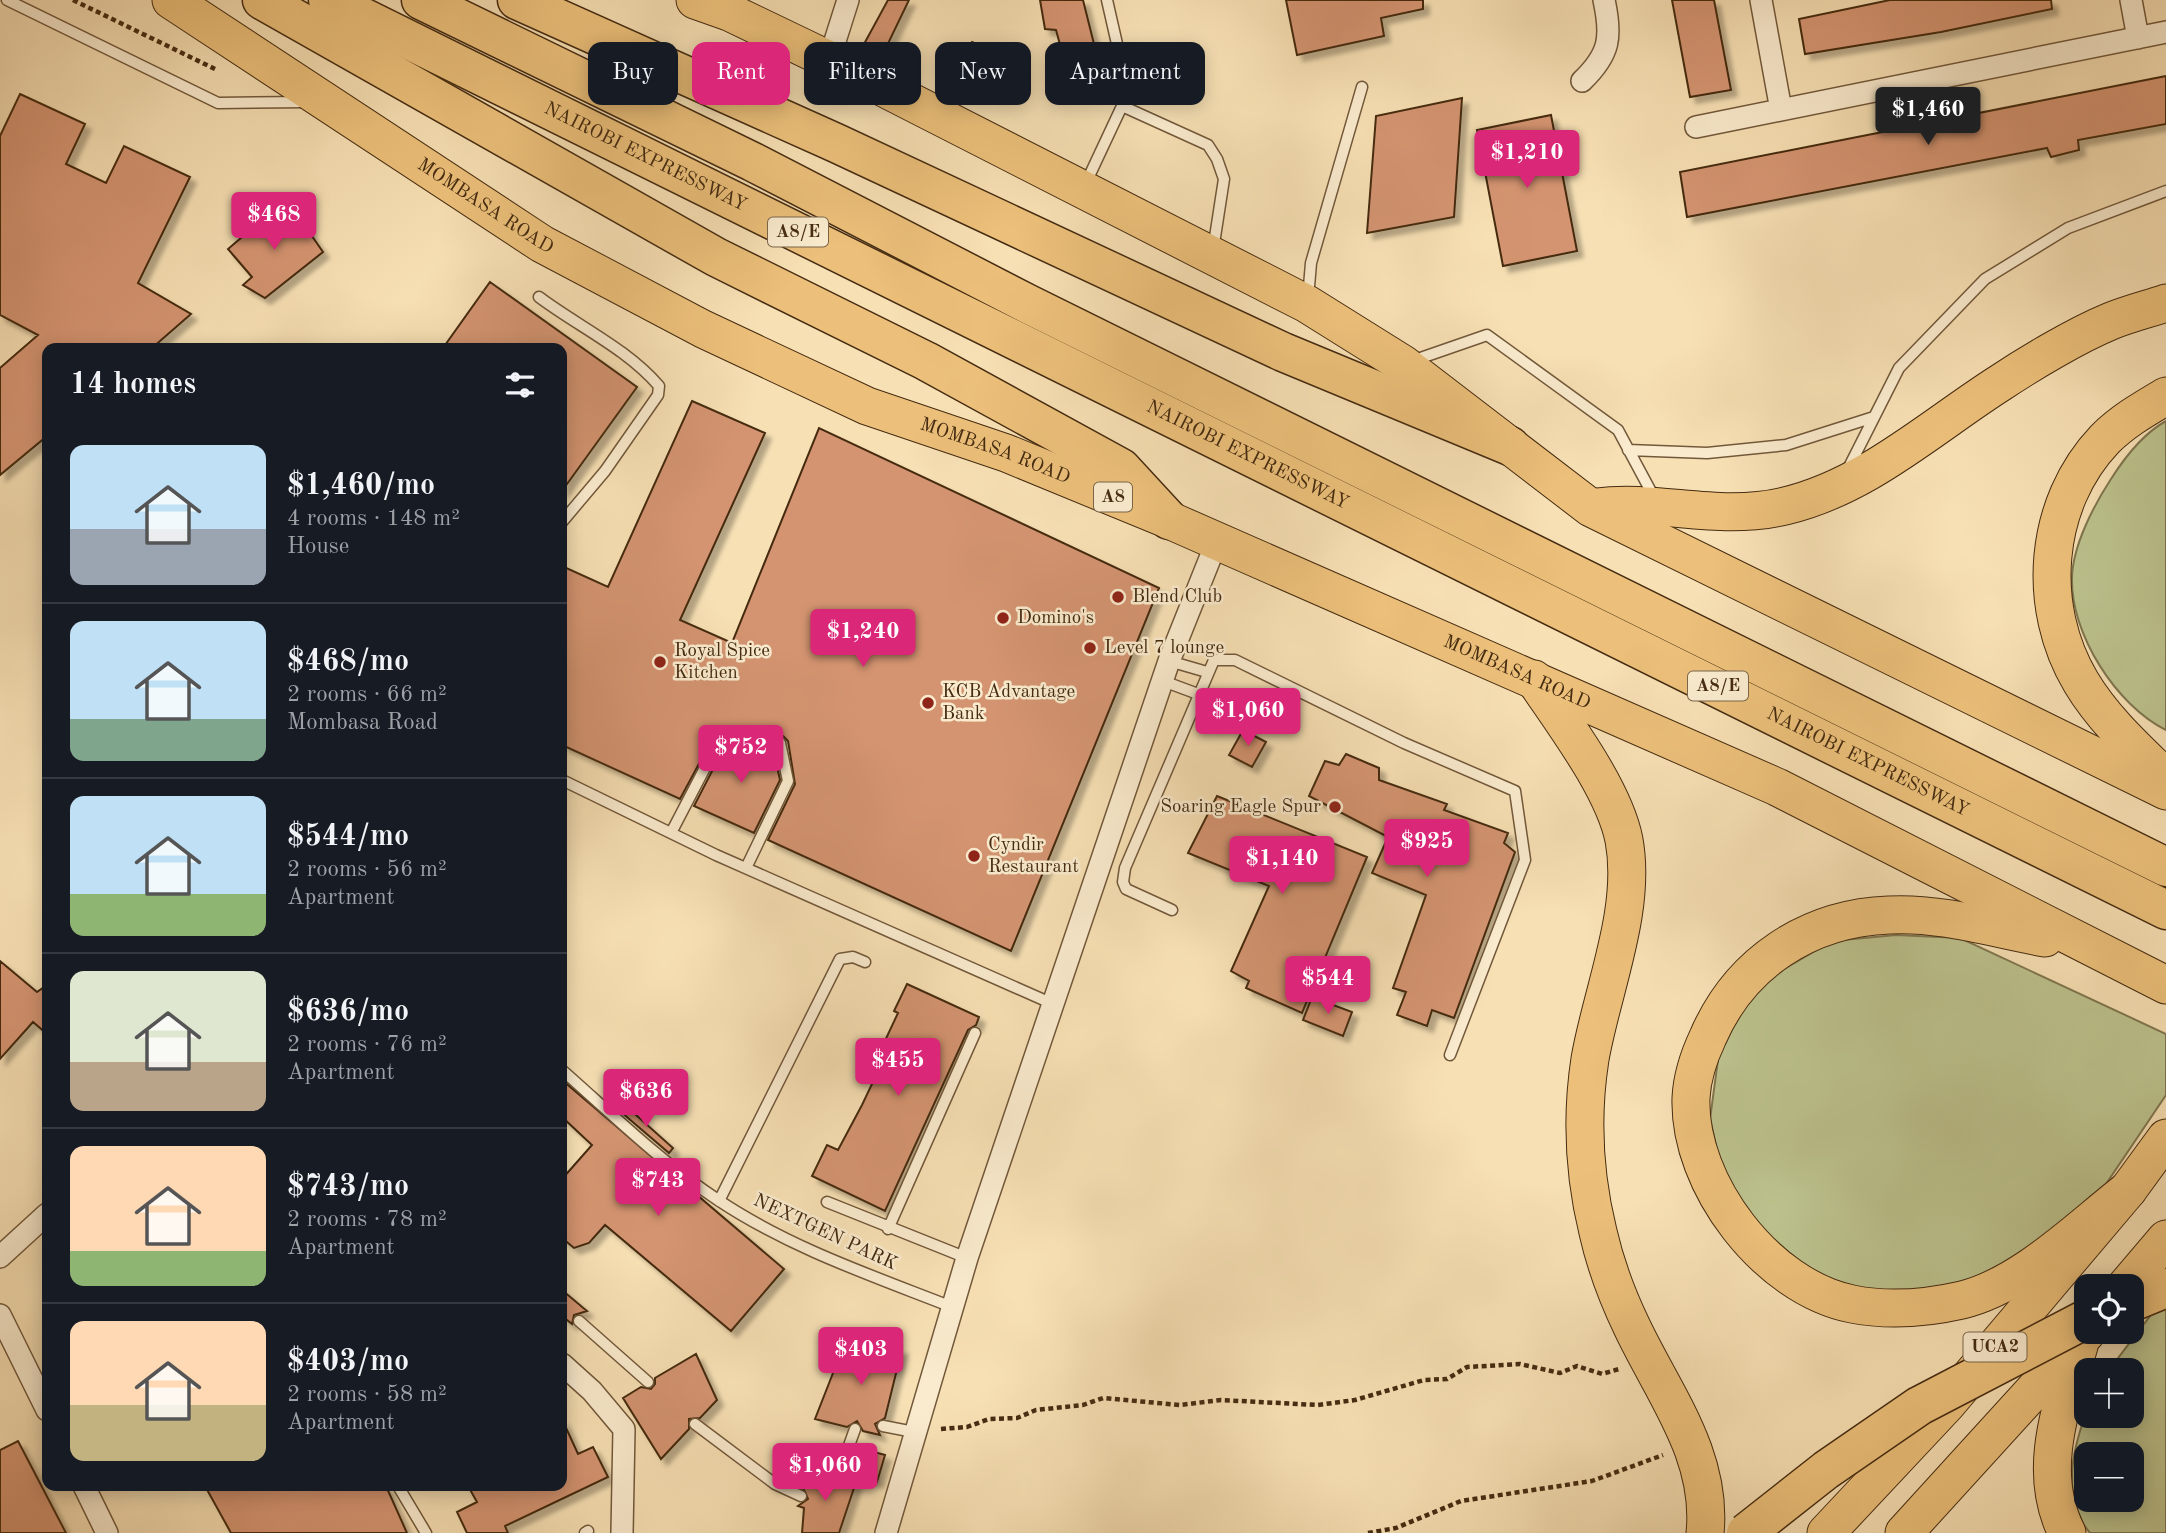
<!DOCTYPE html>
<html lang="en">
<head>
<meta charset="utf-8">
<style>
  body { margin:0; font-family:"Old Standard TT",serif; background:#242831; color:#f1f3f6; height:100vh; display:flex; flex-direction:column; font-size:26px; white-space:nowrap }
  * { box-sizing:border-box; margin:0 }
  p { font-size:23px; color:#9ea1a6 }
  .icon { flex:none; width:38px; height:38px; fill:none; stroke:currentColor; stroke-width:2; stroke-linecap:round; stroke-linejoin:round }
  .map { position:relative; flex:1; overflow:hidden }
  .sheet { position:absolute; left:42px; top:343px; width:525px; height:1148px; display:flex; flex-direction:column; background:#171b24; border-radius:14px; box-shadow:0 4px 18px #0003 }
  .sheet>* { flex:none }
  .guide { position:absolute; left:588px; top:42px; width:665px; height:63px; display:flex; gap:14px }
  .fabs { position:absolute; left:2074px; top:1274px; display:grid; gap:14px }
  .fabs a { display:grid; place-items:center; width:70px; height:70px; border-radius:14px; background:#171b24; box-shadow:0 4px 18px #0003; font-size:35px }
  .price { position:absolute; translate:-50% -60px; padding:0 16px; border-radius:7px; background:#db2777; color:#fff; font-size:23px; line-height:46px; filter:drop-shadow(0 2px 4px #0008) }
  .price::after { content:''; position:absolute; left:50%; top:42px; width:21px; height:16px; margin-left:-10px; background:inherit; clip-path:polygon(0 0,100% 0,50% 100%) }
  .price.on { background:#222; color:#fff }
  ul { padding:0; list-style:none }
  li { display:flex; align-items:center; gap:21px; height:175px; padding:0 28px }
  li+li { border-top:2px solid #363941 }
  li span { display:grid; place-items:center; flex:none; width:196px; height:140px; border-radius:14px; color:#555 }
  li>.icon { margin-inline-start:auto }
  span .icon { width:84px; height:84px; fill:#fffc; stroke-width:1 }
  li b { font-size:30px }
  h2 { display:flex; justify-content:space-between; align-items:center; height:84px; padding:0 28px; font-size:30px }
  .tag { padding:0 24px; border-radius:14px; background:#171b24; box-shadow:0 4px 18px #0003; font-size:24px; line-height:63px }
  .tag.on { background:#db2777; color:#fff }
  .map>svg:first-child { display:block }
  .green { fill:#bcc28d; stroke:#80764f; stroke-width:2; fill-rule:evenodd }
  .building { fill:#d49471; stroke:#452b11; stroke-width:2; filter:url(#shadow) }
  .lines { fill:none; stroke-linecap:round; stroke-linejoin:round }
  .service-casing { stroke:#72583a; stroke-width:13 }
  .minor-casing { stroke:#72583a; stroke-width:24 }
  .trunk-casing { stroke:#452b11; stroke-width:39 }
  .motorway-casing { stroke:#452b11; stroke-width:41 }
  .path { stroke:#452b11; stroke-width:4.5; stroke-dasharray:5 3.5; stroke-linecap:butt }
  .service { stroke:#faebce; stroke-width:10 }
  .minor { stroke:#faebce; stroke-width:21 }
  .trunk { stroke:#ecc07a; stroke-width:37 }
  .motorway { stroke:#ecc07a; stroke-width:38 }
  .motorway-bridge-casing { stroke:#452b11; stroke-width:41; stroke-linecap:butt }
  .motorway-bridge { stroke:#ecc07a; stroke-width:38 }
  .poi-dot { fill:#8f2418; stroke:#faebce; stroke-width:2.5 }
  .labels { text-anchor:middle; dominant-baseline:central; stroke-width:5; stroke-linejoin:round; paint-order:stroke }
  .shield { fill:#faebce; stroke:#7b654a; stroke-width:2 }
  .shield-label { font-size:18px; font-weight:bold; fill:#452b11 }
  .street-label { font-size:19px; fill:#452b11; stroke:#faebce }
  .poi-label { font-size:19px; fill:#452b11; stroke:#faebce; text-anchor:start }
</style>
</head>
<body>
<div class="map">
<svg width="2166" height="1533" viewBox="0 0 2166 1533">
  <defs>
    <filter id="shadow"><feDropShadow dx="6" dy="6" stdDeviation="2" flood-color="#0004"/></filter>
  </defs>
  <rect width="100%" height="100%" fill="#f7e0b4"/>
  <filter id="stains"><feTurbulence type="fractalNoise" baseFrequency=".00286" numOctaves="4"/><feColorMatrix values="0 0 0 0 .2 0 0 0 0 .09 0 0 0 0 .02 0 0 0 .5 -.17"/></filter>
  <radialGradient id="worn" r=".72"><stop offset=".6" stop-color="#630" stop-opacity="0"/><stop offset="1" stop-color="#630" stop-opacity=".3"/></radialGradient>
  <path class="green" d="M2166,421v309c-49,-24 -96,-96 -94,-153 1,-32 22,-72 39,-98 14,-22 33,-46 55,-58z
    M1896,935l64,3 206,96v61l-60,89 -61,55 -81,50 -67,12 -57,-12 -61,-37 -32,-34 -25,-47 -12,-52 9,-67 28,-49 27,-28 58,-34z
    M2166,1295v238h-76c-29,-35 -18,-81 -4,-120l46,3v-46h-23zM2086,1454h46v46h-46z"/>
  <path class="building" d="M888,0h21l-26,54 -19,-10z
    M1040,0h43l12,48h5l7,22 -12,25 -35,-15 5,-17 -9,-33 -11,-1z
    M1286,0h137v9l-42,9 3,18 -87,19z
    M1672,0h42l17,90 -41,7z
    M1890,0h161l1,9 -111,23 -136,22 -6,-35z
    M972,42l33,15 -12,24 -35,-16z
    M2166,76v48l-88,16 1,10 -28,7 -4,-9 -360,69 -7,-45z
    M20,94l65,30 -19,40 40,19 18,-37 66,31 -52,106 53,31 -39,34h-105v88l-47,39v-107l38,-33 -38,-20v-179z
    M1462,98l-8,119 -87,16 9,-117z
    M1551,115l26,136 -74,15 -26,-136z
    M278,206l24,27 5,-4 16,23 -58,46 -22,-13 9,-8 -24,-28z
    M490,282l147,105 -75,104v-143h-119z
    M692,401l73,32 -85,187 52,23 87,-215 340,160 -148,363 -243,-111 27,-56 -7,-43 -5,-5 -35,-10 -32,6 -36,67 -118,-54v-179l46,21z
    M1243,730l23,12 -14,25 -23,-12z
    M749,742l24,7 7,31 -26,53 -60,-27 31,-60z
    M1346,754l33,14v12l68,24 -3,6 64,23 -4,10 11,9 -61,166 -22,-8 -5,16 -30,-11 9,-23 -13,-4 33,-93 -54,-22 16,-36 -79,-41 16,-35 14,4z
    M1217,796l150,61 -65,156 -56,-25 3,-7 -18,-10 38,-85 -81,-33z
    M0,961l37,31 10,-7v49l-14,-12 -33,37z
    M907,984l72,33 -3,8 -8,5 -83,181 -73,-35 15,-31 11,5 24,-45 19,-40 -6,-3 23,-49 -4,-2z
    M1312,997l40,15 -9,24 -40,-16z
    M562,1080l222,189 -53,62 -126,-106 -16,18 -15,5 -12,-10v-59l30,-34 -30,-28z
    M626,1106l47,42 -4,5 -48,-41z
    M562,1290l25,21 -13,4 -2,9 -10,-8z
    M844,1345l58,4 -17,69 -10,6 5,11 -17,-4 -6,-10 -10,6 -32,-8z
    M696,1354l21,46 -17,18 -11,1v10l-28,30 -38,-61 18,-11 10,2 4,-5v-6z
    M562,1419l16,35 15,-7 15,30 -103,49 3,7h-41l-10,-21 20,-10 -9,-16h94z
    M18,1441l48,92h-66v-83z
    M863,1449l22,6 -8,27 -22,-7z
    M811,1467l19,7 6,10 9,-5 11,3 -17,51h-37l2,-25 -6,-2 10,-7 -5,-11z
    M205,1486h181l21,47h-176z"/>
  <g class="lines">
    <g class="service-casing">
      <path id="service" d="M7,0l211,103 88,-1
        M1122,106l86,39 9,14 7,20 -11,71
        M1085,185l37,-79 3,-27 -18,-79
        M539,297c40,30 87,51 120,89l-1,9 -53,76 -43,51
        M1308,298l3,-35 51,-176
        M1412,361l75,-26 131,95 37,69
        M1628,450l79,3 79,-8 88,-28
        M1848,469l51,-101 86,-89 83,-51 98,-37
        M1169,661l38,11
        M1163,681l35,13
        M562,780l154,75 337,149
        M671,833l49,-94 29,-5 31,9 8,38 -42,87
        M1172,910l-46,-21 -3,-7 2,-14 89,-208h21l169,83 111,48 10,69 -75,195
        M562,1070c51,45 100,93 156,130 72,48 155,76 234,107
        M719,1201l121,-242 13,-2 12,5
        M827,1202l140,56
        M888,1229l87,-196
        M579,1321l69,61
        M695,1424l80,60 26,12
        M883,1426l31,6
        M838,1476l17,-47
        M398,1486l28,47
        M585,1533l3,-2"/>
    </g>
    <g class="minor-casing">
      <path id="minor" d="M1761,0l20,110
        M2131,0l7,38
        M829,60l19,-60
        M1582,81c28,-27 30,-44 22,-81
        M1696,127l470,-95
        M0,1257l47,-43
        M0,1315l47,95
        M562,1364l30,27 32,38 -2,104
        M84,1486l23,47
        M886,1533l81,-275 202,-597 48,-120"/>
    </g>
    <g class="trunk-casing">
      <g id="trunk">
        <path id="s1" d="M171,0l371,244 161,85 164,77 139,47 163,67 608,267 389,198"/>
        <path d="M695,0l34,12 100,48 478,244 96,60 188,144 575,283"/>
        <path d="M2166,396c-22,13 -43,25 -61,43 -62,65 -69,168 -24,243 22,37 55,67 85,96"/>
        <path d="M1596,507c65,-8 121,15 189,-1 81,-19 146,-79 215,-123 30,-20 77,-48 111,-62 17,-7 37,-12 55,-18"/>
        <path d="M1534,679c29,43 80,110 90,161 13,70 -22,150 -34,219 -9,58 -6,116 8,173 7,31 20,66 34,95 31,66 81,128 73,206"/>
        <path d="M2045,938c-51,-9 -104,-26 -156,-23 -81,3 -149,48 -181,122 -9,19 -16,40 -17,61 -3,86 76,189 161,206 35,7 75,4 110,-4 61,-15 117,-72 166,-110"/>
        <path d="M2126,1286l40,-47"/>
        <path d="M1826,1533l121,-129 181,-214 38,-52"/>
        <path d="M1904,1533l183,-201"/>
        <path d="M2067,1533c-31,-61 -6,-126 12,-187"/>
      </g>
    </g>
    <g class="motorway-casing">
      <g id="motorway">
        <path d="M262,0l454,257 210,104 195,107 48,52"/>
        <path id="s2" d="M328,0l1838,910"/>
        <path d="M421,0l332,162 275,142 1138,563"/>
        <path d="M517,0l319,143 447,209 227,94"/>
        <path d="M2132,1302l34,-14"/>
      </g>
    </g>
    <path class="path" d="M73,0l142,69
      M941,1429l26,-2 22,-8 28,-1 19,-8 47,-5 20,-7 77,7 41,-5 97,5 37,-5 69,-20 23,-1 20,-12 53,-3 40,9 17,-7 25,8 17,-5
      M1368,1533l28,-5 65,-27 131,-20 71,-26"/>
    <use href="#service" class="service"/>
    <use href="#minor" class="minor"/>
    <use href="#trunk" class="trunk"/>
    <use href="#motorway" class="motorway"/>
    <g class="motorway-bridge-casing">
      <path id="motorway-bridge" d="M1746,1533l80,-63 93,-64 167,-87"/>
    </g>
    <use href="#motorway-bridge" class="motorway-bridge"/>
  </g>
  <g class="poi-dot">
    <circle cx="1118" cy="597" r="7"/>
    <circle cx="1003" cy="618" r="7"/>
    <circle cx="1090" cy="648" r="7"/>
    <circle cx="660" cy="662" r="7"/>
    <circle cx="928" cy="703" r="7"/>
    <circle cx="1335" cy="807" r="7"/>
    <circle cx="974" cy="856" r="7"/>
  </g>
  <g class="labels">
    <g class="shield">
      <rect x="768" y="217.5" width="60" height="29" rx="5"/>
      <rect x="1094" y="482.5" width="38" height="29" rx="5"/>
      <rect x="1688" y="671.5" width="60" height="29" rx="5"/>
      <rect x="1963.5" y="1332.5" width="63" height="29" rx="5"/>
    </g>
    <g class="shield-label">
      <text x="798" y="232">A8/E</text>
      <text x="1113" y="497">A8</text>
      <text x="1718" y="686">A8/E</text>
      <text x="1995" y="1347">UCA2</text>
    </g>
    <g class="street-label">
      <text stroke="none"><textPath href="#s2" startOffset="354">NAIROBI EXPRESSWAY</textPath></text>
      <text stroke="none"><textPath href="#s1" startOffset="376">MOMBASA ROAD</textPath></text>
      <text stroke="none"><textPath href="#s1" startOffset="943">MOMBASA ROAD</textPath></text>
      <text stroke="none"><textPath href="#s2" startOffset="1026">NAIROBI EXPRESSWAY</textPath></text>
      <text stroke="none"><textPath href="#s1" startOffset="1510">MOMBASA ROAD</textPath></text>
      <text stroke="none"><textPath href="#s2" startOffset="1718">NAIROBI EXPRESSWAY</textPath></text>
      <text transform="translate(825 1233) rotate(25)">NEXTGEN PARK</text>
    </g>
    <g class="poi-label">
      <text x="1132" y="597">Blend Club</text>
      <text x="1017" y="618">Domino's</text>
      <text x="1104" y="648">Level 7 lounge</text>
      <text x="674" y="651">Royal Spice<tspan x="674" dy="22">Kitchen</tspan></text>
      <text x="942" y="692">KCB Advantage<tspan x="942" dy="22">Bank</tspan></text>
      <text x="1321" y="807" text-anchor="end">Soaring Eagle Spur</text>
      <text x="988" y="845">Cyndir<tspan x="988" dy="22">Restaurant</tspan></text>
    </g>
  </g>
  <rect width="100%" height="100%" filter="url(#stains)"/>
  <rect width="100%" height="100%" fill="url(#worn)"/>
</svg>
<div class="fabs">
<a><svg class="icon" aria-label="locate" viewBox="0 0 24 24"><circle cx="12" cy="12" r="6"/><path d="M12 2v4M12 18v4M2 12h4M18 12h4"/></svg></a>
<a>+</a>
<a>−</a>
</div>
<b class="price on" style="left:1928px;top:147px">$1,460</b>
<b class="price" style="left:1527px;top:190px">$1,210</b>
<b class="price" style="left:274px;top:252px">$468</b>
<b class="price" style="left:863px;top:669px">$1,240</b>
<b class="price" style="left:1248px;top:748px">$1,060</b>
<b class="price" style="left:741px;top:785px">$752</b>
<b class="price" style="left:1427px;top:879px">$925</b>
<b class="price" style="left:1282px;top:896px">$1,140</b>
<b class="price" style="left:1328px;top:1016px">$544</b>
<b class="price" style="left:898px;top:1098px">$455</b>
<b class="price" style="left:646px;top:1129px">$636</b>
<b class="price" style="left:658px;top:1218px">$743</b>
<b class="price" style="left:861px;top:1387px">$403</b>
<b class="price" style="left:825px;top:1503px">$1,060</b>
<div class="guide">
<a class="tag">Buy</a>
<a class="tag on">Rent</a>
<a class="tag">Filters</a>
<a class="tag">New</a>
<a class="tag">Apartment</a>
</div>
<section class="sheet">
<h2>14 homes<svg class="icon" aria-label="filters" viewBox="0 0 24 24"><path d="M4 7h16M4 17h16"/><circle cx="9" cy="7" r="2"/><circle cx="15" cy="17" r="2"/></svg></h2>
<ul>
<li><span style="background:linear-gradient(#bfe0f5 60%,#9aa5b1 0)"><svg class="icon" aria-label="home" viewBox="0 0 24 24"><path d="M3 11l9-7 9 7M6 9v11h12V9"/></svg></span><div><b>$1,460/mo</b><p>4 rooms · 148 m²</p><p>House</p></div></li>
<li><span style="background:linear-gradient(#bfe0f5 70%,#7fa58c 0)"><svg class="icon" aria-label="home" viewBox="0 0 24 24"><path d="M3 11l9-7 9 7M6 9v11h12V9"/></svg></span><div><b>$468/mo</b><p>2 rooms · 66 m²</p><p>Mombasa Road</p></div></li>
<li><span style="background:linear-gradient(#bfe0f5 70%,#8fb573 0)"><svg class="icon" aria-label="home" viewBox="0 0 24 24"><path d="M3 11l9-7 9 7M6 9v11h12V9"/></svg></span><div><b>$544/mo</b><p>2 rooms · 56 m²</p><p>Apartment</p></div></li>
<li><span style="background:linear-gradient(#dfe7d0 65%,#b9a48a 0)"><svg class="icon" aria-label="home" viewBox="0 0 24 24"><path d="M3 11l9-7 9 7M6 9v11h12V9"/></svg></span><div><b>$636/mo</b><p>2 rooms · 76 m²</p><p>Apartment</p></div></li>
<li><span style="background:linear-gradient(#ffd9b3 75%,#8fb573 0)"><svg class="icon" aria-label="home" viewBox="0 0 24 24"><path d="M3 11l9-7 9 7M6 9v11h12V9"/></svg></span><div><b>$743/mo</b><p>2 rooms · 78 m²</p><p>Apartment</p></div></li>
<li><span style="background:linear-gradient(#ffd9b3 60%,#c2b280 0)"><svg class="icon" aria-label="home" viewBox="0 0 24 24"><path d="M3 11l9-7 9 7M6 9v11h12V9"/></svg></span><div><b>$403/mo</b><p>2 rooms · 58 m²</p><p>Apartment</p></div></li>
</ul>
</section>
</div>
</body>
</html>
